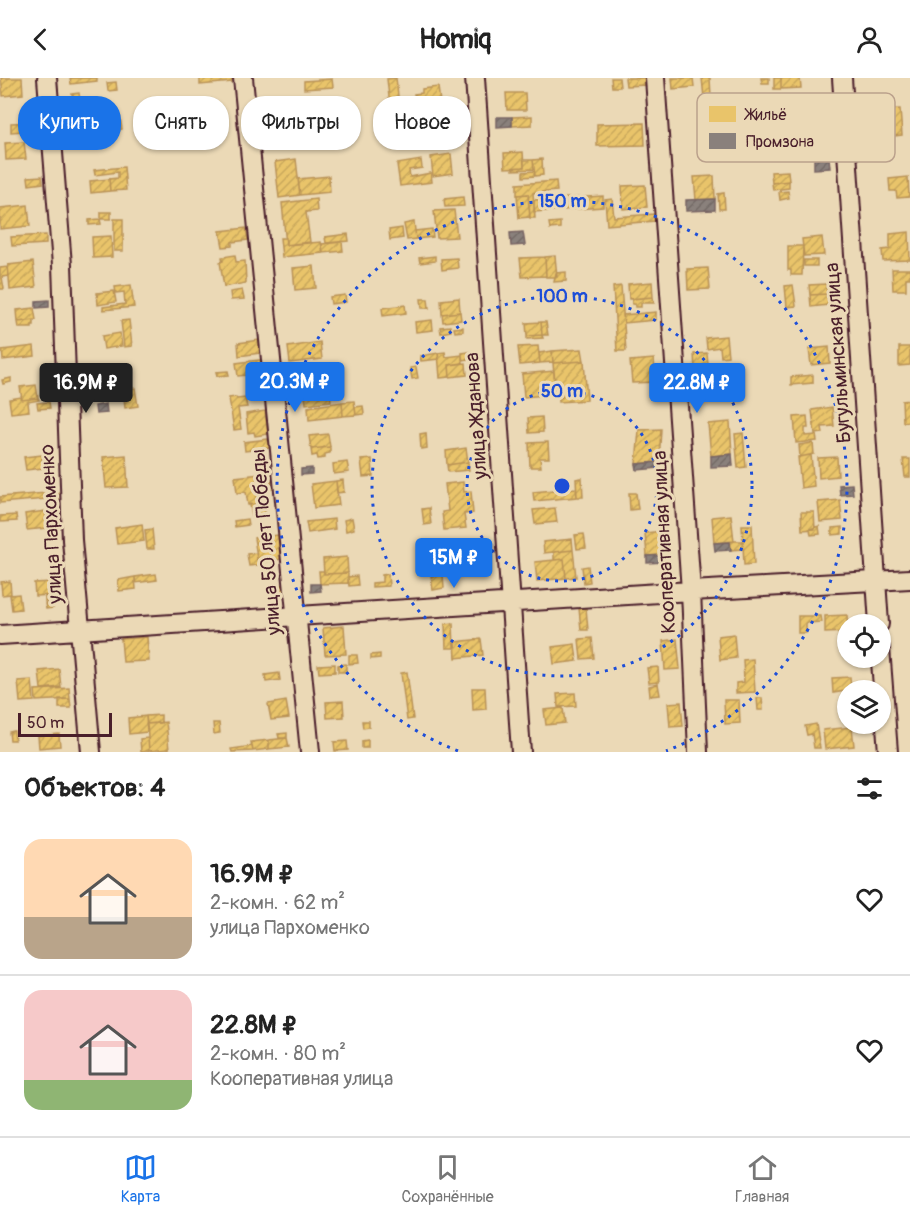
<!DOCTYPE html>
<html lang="ru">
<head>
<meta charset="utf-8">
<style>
  body { margin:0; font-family:Pangolin,sans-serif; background:#f2f2f2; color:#222; height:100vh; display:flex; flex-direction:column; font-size:22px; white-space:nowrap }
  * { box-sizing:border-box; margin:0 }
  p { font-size:20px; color:#767676 }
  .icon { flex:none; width:33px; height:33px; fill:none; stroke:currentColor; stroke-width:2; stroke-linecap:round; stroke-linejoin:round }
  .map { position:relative; height:674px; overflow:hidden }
  .drawer { display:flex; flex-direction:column; background:#fff; flex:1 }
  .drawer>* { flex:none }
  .hud { position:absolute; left:18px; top:18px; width:600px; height:54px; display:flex; gap:12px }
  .buttons { position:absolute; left:837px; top:536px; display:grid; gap:12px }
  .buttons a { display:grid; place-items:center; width:54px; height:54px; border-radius:50%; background:#fff; box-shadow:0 2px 4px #0004; font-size:30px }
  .scale { position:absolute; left:18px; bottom:15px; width:94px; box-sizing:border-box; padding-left:6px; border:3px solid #4a1f2b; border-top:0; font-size:16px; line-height:21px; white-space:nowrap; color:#4a1f2b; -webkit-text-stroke:4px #ebd9b6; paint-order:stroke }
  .price { position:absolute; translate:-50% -51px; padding:0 14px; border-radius:6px; background:#1a73e8; color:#fff; font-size:20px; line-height:39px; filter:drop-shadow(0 2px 3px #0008) }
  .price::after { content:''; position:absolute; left:50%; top:36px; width:18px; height:14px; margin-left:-9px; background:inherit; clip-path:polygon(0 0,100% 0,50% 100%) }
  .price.active { background:#222; color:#fff }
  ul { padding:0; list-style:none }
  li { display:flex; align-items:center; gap:18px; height:150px; padding:0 24px }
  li+li { border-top:2px solid #e0e0e0 }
  li span { display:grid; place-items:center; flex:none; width:168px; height:120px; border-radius:18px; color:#555 }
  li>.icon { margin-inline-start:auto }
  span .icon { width:72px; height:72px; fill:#fffc; stroke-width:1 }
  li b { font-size:26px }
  h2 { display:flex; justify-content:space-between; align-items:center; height:72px; padding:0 24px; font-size:26px }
  .tag { padding:0 21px; border-radius:24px; background:#fff; box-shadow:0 2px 4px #0004; font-size:21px; line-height:54px }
  .tag.active { background:#1a73e8; color:#fff }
  header { display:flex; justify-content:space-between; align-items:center; height:78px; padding:0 24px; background:#fff; font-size:27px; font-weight:700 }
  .dock { display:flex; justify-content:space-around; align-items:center; height:84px; border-top:2px solid #e0e0e0; background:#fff; font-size:16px; color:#767676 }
  .dock a { display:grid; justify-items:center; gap:3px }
  .dock .active { color:#1a73e8 }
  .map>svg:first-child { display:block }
  .homes { fill:url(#homes-hatch); stroke:#b99257; stroke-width:1.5 }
  .industry { fill:url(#industry-hatch); stroke:#776464; stroke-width:1.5 }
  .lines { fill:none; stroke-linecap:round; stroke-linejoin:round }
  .minor-casing { stroke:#4a1f2b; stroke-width:22 }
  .minor { stroke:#ebd9b6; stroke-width:18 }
  .ring { fill:none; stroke:#1d4ed8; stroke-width:3; stroke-dasharray:3 6 }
  .labels { text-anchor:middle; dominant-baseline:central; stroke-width:6; stroke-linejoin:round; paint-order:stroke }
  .street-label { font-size:20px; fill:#4a1f2b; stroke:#ebd9b6 }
  .key { fill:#ebd9b6; stroke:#bba18c; stroke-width:1.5 }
  .key-label { font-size:16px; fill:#4a1f2b }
  .centre { fill:#1d4ed8; stroke:#ebd9b6; stroke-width:3 }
  .ring-label { font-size:18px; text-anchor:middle; font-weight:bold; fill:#1d4ed8; stroke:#ebd9b6; stroke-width:6; stroke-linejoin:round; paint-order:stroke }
</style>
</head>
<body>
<header><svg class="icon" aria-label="back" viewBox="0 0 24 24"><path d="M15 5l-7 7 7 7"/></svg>Homiq<svg class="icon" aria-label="person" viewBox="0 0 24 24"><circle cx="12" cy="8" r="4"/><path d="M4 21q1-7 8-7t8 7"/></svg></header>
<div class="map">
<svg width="910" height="674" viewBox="0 0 910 674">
  <defs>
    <pattern id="homes-hatch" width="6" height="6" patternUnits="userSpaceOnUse" patternTransform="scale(1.5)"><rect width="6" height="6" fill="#e9c46a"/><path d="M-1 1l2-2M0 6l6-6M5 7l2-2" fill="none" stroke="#c9a85c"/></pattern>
    <pattern id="industry-hatch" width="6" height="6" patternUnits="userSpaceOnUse" patternTransform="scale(1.5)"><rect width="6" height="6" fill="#8a817c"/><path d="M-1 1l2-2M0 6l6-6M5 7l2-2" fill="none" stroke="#736966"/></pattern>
  </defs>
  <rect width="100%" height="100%" fill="#ebd9b6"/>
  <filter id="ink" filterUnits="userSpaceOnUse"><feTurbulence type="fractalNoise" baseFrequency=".0167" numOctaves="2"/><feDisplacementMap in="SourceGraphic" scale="12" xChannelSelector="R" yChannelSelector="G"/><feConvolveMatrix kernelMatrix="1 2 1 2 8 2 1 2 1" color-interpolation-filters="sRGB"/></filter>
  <g filter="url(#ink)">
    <path class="homes" d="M1,0h21l1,16 -20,2z
      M70,0h27v3l-26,3z
      M200,0h32v4l-32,3z
      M396,0l3,27 -9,1 -3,-27z
      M611,0h8l1,9h-8z
      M625,0h22v7l-21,1z
      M672,0h21l1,9 -21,2z
      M702,0h8l1,19 -7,1z
      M761,0h8v5h-7z
      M774,0h7v11h-7z
      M781,0h19l1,10 -20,1z
      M332,1l1,8 -29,2v-8z
      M116,4l1,8 -9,1 -1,-8z
      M438,9l2,15 -24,3 -2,-11 8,-1v-4z
      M79,15l1,7h-7l-1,-6z
      M506,15h19l1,17h-19z
      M440,24l1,13 -23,3 -2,-13z
      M108,28l3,19 -26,4 -3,-20z
      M308,31l3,24 -30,4 -3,-24z
      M900,31l2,26 -15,2 -3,-27z
      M532,38v9l-20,1v-9z
      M120,39l2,12 -3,1v2l-24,3 -1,-8 17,-2 -1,-7z
      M37,44l1,8 -27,2v-9z
      M644,45l1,22 -48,1v-22z
      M85,58l1,4 -9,2 -1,-4z
      M24,64l2,17 -20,1 -1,-17z
      M523,74l1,15 -19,1 -1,-15z
      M451,76l2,19 -20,3 -2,-19z
      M296,81l4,36 -21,3 -4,-36z
      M542,81l1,16 -8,1 -2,-16z
      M421,82l1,8 -13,2 1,7 21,-4 1,9 -32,4 -3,-22z
      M524,82h9l1,9 -21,1v-2l11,-1z
      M124,89l2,23 -16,1 -1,-12 9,-1v-6l-23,3 -1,-5z
      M534,93l1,5 -12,1v-5z
      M788,93l1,10 -17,2 -1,-11z
      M42,98l1,7 -14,2 -1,-8z
      M329,98l1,16 -30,3 -2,-16z
      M714,98l1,23 -19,1 -2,-23z
      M908,99l1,20 -12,1 -1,-7h-6l-1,-12z
      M109,101l1,12 -19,2 -1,-12z
      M556,103l1,10 -24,2 2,25h-5l-2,-24 -11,1v-11z
      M789,103v7l-16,2 -1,-7z
      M645,107l2,22 -24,2 -1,-23z
      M788,113l1,7 -9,2 -1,-8z
      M724,115l1,16h-6l-1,-15z
      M528,116l2,23 -11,1 -2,-23z
      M603,118v11l-69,5v-12z
      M463,119l1,9 -19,1 -1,-8z
      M316,121l1,12 -11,1 4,30 -24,3 -4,-42z
      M612,121l2,18 40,-3 1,7 -48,4 -2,-25z
      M28,127l2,21 -30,3v-21z
      M454,132l3,27 -20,1 -3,-27z
      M101,134h10v7h-10z
      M100,141l1,5 -12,1v-5z
      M114,141h9v32h-9z
      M414,144l2,17 -9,1 -3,-16z
      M560,144v6l-10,1 -1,-6z
      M246,150l2,12 -16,2v4l-9,1 -3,-16z
      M402,150l1,10 -13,2 -1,-10z
      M432,151l1,8 -17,2 -1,-8z
      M909,154l1,28 -27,1 -1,-11 8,-1v-15z
      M348,156l1,7 -23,2 -1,-6z
      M46,157v9l-34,2 -1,-9z
      M111,158l1,21 -19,1 -1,-21z
      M822,159l2,18 -20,1 -2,-17z
      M280,160h6v7l35,-3 2,11 -41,4z
      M342,164l1,9 -20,2 -1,-9z
      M788,168h15l-1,29h-11v-5h-3z
      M235,177l1,7 9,-1 1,22 -22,4 -4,-25 3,-1 -1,-4z
      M435,178v5l-15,2 -1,-5z
      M555,178l2,21h-11l-1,-20z
      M545,179l1,19 -24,1 -2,-19z
      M457,180l1,10 -16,2 -1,-11z
      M804,182h13v6h-13z
      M33,184l3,25 -26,3 -2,-25z
      M314,188l2,22 -21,2 -2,-22z
      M8,189l1,9 -7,1 2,12h-4v-21z
      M708,190l2,21 -22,1 -1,-21z
      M892,191h18v9h-4v12h-13z
      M566,194v9l-12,1 2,-9z
      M652,204l1,15 -24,2 -1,-15z
      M826,206l1,10 -17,1 -1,-10z
      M131,207l3,22 -31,3v-3l22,-3 -1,-12 -8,1 -1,-6z
      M793,207l3,21 -9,1 -2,-21z
      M621,208l5,65h-9l-4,-64z
      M242,212l2,9 -13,1 -1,-8z
      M114,213l2,11 -18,3 -1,-12z
      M827,216l1,11 -17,2 -1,-12z
      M345,217l1,7 -15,2 -1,-7z
      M653,219l1,6h-13v4h-6v-3h-3v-5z
      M459,220l1,14 -18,2 -1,-14z
      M421,221h7l1,9h-7z
      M405,227l1,8 -23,3 -1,-8z
      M34,230l2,12 -18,2 -1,-12z
      M460,234l1,8 -18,2 -1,-8z
      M656,234v8l-32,3 -1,-8z
      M34,242v5h-2v3h-13l-1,-6z
      M129,242l3,26 -8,1 -3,-26z
      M432,242l1,10 -17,2 -1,-10z
      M541,244l1,13 -15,1 -1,-13z
      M541,244h5l2,13h-6z
      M450,248l1,5 -10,2 -1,-6z
      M463,249v4l-8,1 -1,-4z
      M120,255l2,13 -18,3 -2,-13z
      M542,257l1,3 -16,1v-3z
      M726,258l2,20 -7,1 -1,-10 -13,2 -1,-11z
      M259,262l1,13 -21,3 -1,-13z
      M320,264l2,17 -32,4 -2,-16z
      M34,268l1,10 -32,4 -1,-10z
      M538,268l2,17 -20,2 -2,-18z
      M829,269l1,16 -19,2 -2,-16z
      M899,269h11v18l-11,1z
      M582,271l2,12 -31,2 -1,-12z
      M476,273v7l-14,2v-7z
      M552,273l1,11 -13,1 -1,-10z
      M445,274l1,5 16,-2 1,8 -14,2 1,12 -10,1 -2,-25z
      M438,275l1,6 -18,2 -1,-5z
      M707,275l1,11h3l1,22 -16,2 -2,-34z
      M267,281l1,14 -30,3 -2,-13z
      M654,281l2,23 -24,1 -2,-22z
      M584,283l3,39 -28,2v-5h3l-1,-10h-6l-2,-24z
      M466,285l1,12 -17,2 -1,-12z
      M416,289l2,11 -6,1 -2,-11z
      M228,293l1,4 -12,1 -1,-4z
      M554,293l2,23 -32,3 -2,-23z
      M813,297v8l-22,2v-8z
      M122,299l1,12 -18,3 -1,-12z
      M11,300v4l-8,2 -1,-4z
      M329,300l1,13 -25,3 -2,-13z
      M36,307l2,13 -16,2 -2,-13z
      M555,309h6l1,10h-8z
      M135,310l3,18 -13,2 -1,-10 -10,1v-4l-8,1 -1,-4z
      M330,313l1,10 -25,3 -1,-10z
      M21,319l1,3 16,-2 1,2 -11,2 1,9 -18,2 -2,-14z
      M236,319l1,2 8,-1 2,9 -9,1 3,21 -7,1 -5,-32z
      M910,322v21l-7,1 -1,-21z
      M354,323l2,14 -13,1 -1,-14z
      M49,324l1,6 -12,1 -1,-6z
      M342,324l1,14 -34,4 -1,-13z
      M363,328l1,8 -8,1 -1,-8z
      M832,329l2,19 -12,1 1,6 -8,1 -3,-24z
      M265,333l3,23 -13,2 -1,-4 -6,1 -2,-19z
      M807,338l1,12h-3v8l11,-1 1,6 -21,2 -2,-26z
      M542,339l1,15 -14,1 -1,-15z
      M730,344l2,32 -21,2 -3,-32z
      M661,351l-2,33 -23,2 3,-34z
      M426,355l1,15 -6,1 -1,-15z
      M743,355l3,34 -8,1 -3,-34z
      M328,356l2,13 -19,2 -2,-13z
      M276,360l1,9 -32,4 -1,-9z
      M548,364l1,16h-9l1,9h-11l-1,-24z
      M813,365l1,11 -14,3 -1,-12z
      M330,369v6l-5,1v4l-7,1 -1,-4 -5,1 -1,-7z
      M466,370l2,14 -21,3 -1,-14z
      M42,377l1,13 -17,2 -2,-13z
      M126,377l2,32 -22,1 -3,-31z
      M811,377l3,31 -13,2 -3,-31z
      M837,379l1,19 -19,2 -1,-20z
      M372,381l1,17 -10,1 -2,-17z
      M903,381h7v18h-5z
      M347,384l2,10 -15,2 -1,-10z
      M468,384l1,8 -21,2 -1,-7z
      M270,395l2,16 -12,1 1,13 -13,2 -2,-13 -9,1 -2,-16z
      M582,400l1,19h-6l-1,-18z
      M343,402l1,12 -7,1 -1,-12z
      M336,403l3,24 -25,3 -3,-24z
      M463,404l1,10 7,-1 2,22 -9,1 2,14 -22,2 -2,-18 6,-1 -3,-27z
      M576,410l1,9 -43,4 -1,-9z
      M58,414v6l-58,5v-6z
      M629,415h7l2,16 -8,1z
      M840,422l2,20 -22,2 -2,-20z
      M264,425l1,11 -13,2 -2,-11z
      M429,430l2,16 -7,1 -2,-16z
      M555,430l2,14 -22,2 -2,-14z
      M45,433l2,17 -20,2 -2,-16z
      M801,434h13l1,17 -13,1z
      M16,437l1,6 -17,1v-6z
      M731,437l3,26 -20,2 -2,-26z
      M352,440l2,11 -8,2 -2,-11z
      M247,441l1,6 -13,2 -1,-6z
      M334,441l1,10 -27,4 -2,-11z
      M142,446l2,17 -27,3 -2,-16z
      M742,447h10l2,39 -10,1z
      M819,448l1,8 -9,1 -1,-6z
      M842,449v7l-10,1v-7z
      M152,451l2,20h-7l-2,-19z
      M663,453l1,24 -17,1 -2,-23z
      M584,456l2,14 -9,1 -2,-14z
      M278,457l4,24 -24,4 -4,-25z
      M572,461l1,11 -29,3 -1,-11z
      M734,463h9v8l-12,1 -1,-8z
      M438,465l3,24 -7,1 -4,-24z
      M573,472l3,27 -10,1 -2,-19 -10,1v-8z
      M256,475l2,12 -9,1 -2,-12z
      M347,479l1,16 -24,1 -1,-15z
      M564,481l2,19 -29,3 -2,-19z
      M473,483l1,13 -15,1 -2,-13z
      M588,488l2,16 -6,1 -2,-16z
      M456,490l1,6 -12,1v-6z
      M319,493h5v3l24,-1v10l-28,1z
      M156,496l1,6 -22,3v-6z
      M388,496l1,12 -17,1v-4l10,-1v-7z
      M443,497l1,13 -11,2 -2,-14z
      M357,498l1,9 -9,1 -1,-9z
      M135,499l1,12 -17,2 -1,-11z
      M10,503l1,13 -9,1 -1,-13z
      M52,504l1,13 -18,1 -1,-13z
      M292,506l1,9 -20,2 -1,-10z
      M19,516l2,15 -9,1 -2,-15z
      M52,518l1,6h-8v-5z
      M53,525v5l-7,1 -1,-5z
      M579,530h7l2,22h-7z
      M847,537l1,17 -23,1v-17z
      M798,538h23l1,6 -16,1v10h-8z
      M453,545l1,25h-8l-1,-24z
      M344,548l2,28 -21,1 -2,-27z
      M734,556l2,24 -16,2 -2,-24z
      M147,559l2,24 -26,1 -2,-23z
      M592,560l2,20 -13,1 -2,-20z
      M481,561l2,16 -27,3 -1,-16z
      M677,561l3,30 -15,1 -2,-29z
      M575,566l2,17 -23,3 -2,-17z
      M380,576v4l-9,1v-4z
      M349,577h8l1,8 -9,1z
      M753,581l2,33 -19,1v-10l8,-1 -1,-22z
      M335,586v8l-16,1 -1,-8z
      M346,586v8h-8v-7z
      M658,589l1,15 -10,1 -2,-15z
      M59,591l2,18 -20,2 -2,-18z
      M407,594l6,47 -6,1 -6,-47z
      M279,595l1,7 -14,2 -1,-7z
      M850,599l1,13 -18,3 -1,-15z
      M32,602l2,21 -14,1 -2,-21z
      M658,606l2,11 -10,1 -1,-10z
      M69,610l1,11 -34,2 -1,-11z
      M472,610h13l1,21 -13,1z
      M575,615l1,13 -18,1 -1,-13z
      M757,620h5l1,12h-5z
      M59,621h11l1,9h-12z
      M724,622h15l1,23 -15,1z
      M286,623l3,17 -18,2 -3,-16z
      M343,623l1,16 -17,1 -1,-16z
      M681,624l2,24 -13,1 -2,-24z
      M563,630l2,15 -19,2 -2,-15z
      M161,637v8l-14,1 -1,-8z
      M146,638l1,16 -18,2 -1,-16z
      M362,643h7v6l-6,1z
      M166,644l3,27 -20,2 -2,-27z
      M213,645h6l1,10 -6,1z
      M816,646l4,24h-6l-2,-14 -5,1 -2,-9z
      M852,649l2,19 -29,3 -2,-19z
      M14,653l1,9h-5l-1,-8z
      M287,655v5h-8l-1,-4z
      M59,656l1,12 -21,2 -1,-12z
      M148,660l1,13 -8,1 -1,-13z
      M287,660l2,9 -20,2v-9z
      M269,662v9l-16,2 -2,-9z
      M368,662v8h-6v-7z
      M347,663l1,9 -13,1 -1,-9z
      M252,668l1,5 -21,1 -1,-3z"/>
    <path class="industry" d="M497,39h15v9l-15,1z
      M829,80l1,10 -16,1v-10z
      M715,121v11l-29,1v-11z
      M523,154l2,13 -14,1 -1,-13z
      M49,222v7l-13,1v-7z
      M106,326l1,9 -11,1 -1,-8z
      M732,376l1,12 -22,1v-11z
      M659,384v6l-22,2 -1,-6z
      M312,390v6l-11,1v-6z
      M852,406l1,10 -13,1 -1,-10z
      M730,464l1,8 -16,1 -1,-8z
      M664,477l1,7 -18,1v-7z
      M311,506h9l1,7 -10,1z"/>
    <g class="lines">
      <g class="minor-casing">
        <path id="minor" d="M47,0l15,187 10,275 19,212
          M243,0l67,674
          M475,0l46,674
          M655,0l36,513 7,161
          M842,0l37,546
          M0,557l691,-44 219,-12
          M880,570l8,104"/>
      </g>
      <use href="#minor" class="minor"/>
    </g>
  </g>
  <g class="ring">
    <circle cx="562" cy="408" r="95"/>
    <circle cx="562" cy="408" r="190"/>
    <path d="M458 673A285 285 0 1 1 666 673"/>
  </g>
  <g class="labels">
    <g class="street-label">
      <text transform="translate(838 275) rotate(-94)">Бугульминская улица</text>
      <text transform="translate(476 338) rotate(-94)">улица Жданова</text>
      <text transform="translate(51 446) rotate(-93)">улица Пархоменко</text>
      <text transform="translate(266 464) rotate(-95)">улица 50 лет Победы</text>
      <text transform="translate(664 464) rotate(-93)">Кооперативная улица</text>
    </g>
  </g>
  <rect x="697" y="15" width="198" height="69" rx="9" class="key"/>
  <rect x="709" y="28" width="27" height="16" fill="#e9c46a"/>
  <rect x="709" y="55" width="27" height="16" fill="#8a817c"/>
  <g class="key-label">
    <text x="746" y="42">Жильё</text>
    <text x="746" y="69">Промзона</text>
  </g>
  <circle cx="562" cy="408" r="9" class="centre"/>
  <g class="ring-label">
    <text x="562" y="129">150 m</text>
    <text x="562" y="224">100 m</text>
    <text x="562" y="319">50 m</text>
  </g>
</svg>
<div class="buttons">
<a><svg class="icon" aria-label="locate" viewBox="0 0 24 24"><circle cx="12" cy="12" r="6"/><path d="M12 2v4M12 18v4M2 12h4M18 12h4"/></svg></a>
<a><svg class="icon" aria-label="layers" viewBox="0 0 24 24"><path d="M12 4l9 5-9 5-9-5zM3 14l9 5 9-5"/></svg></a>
</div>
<div class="scale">50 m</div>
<b class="price" style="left:295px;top:335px">20.3M ₽</b>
<b class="price active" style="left:86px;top:336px">16.9M ₽</b>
<b class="price" style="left:697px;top:336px">22.8M ₽</b>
<b class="price" style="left:454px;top:511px">15M ₽</b>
<div class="hud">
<a class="tag active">Купить</a>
<a class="tag">Снять</a>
<a class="tag">Фильтры</a>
<a class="tag">Новое</a>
</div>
</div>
<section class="drawer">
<h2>Объектов: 4<svg class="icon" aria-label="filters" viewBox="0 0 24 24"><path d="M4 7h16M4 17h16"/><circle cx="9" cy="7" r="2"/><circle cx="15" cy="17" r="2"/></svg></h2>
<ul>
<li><span style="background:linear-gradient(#ffd9b3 65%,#b9a48a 0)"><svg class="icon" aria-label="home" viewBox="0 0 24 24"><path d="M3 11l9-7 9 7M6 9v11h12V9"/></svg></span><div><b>16.9M ₽</b><p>2-комн. · 62 m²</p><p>улица Пархоменко</p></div><svg class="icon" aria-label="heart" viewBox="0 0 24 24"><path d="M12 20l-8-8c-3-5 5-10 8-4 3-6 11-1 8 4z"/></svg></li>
<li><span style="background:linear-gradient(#f6c9c9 75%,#8fb573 0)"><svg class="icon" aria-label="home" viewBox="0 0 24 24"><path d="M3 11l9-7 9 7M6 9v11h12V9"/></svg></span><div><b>22.8M ₽</b><p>2-комн. · 80 m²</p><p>Кооперативная улица</p></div><svg class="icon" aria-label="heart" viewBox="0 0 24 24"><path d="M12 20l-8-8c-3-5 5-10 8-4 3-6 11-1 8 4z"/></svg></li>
</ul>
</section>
<nav class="dock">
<a class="active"><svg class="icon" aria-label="map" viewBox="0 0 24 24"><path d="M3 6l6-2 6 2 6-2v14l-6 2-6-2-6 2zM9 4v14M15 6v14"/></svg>Карта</a>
<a><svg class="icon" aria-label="saved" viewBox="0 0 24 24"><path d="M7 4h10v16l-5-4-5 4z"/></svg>Сохранённые</a>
<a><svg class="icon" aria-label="home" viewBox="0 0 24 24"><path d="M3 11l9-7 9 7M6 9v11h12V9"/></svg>Главная</a>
</nav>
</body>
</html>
